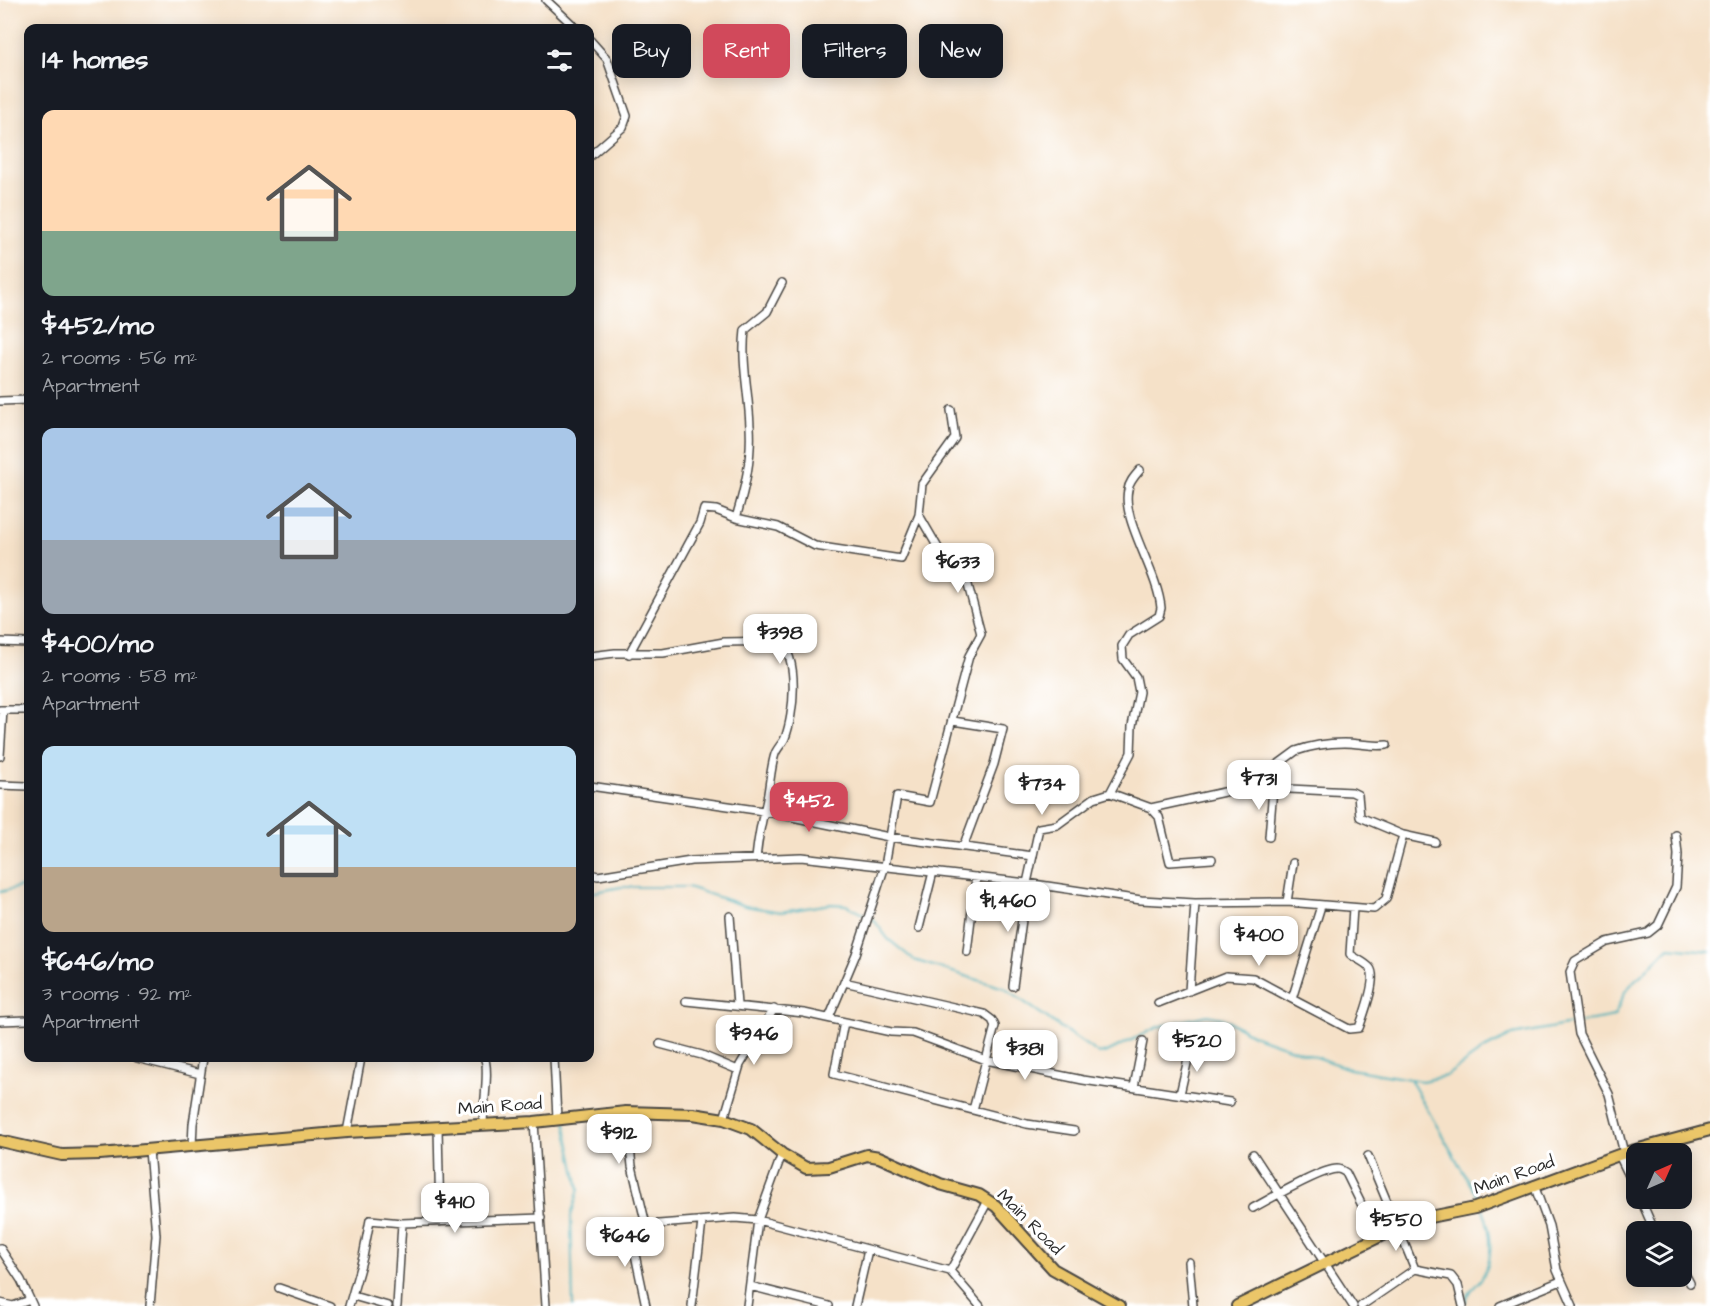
<!DOCTYPE html>
<html lang="en">
<head>
<meta charset="utf-8">
<style>
  body { margin:0; font-family:"Architects Daughter",sans-serif; background:#20242c; color:#f1f3f6; height:100vh; display:flex; flex-direction:column; font-size:22px; white-space:nowrap }
  * { box-sizing:border-box; margin:0 }
  p { font-size:20px; color:#9ea1a6 }
  .icon { flex:none; width:33px; height:33px; fill:none; stroke:currentColor; stroke-width:2; stroke-linecap:round; stroke-linejoin:round }
  .map { position:relative; flex:1; overflow:hidden }
  .side { position:absolute; left:24px; top:24px; width:570px; height:1038px; display:flex; flex-direction:column; background:#171b24; border-radius:12px; box-shadow:0 3px 15px #0003 }
  .side>* { flex:none }
  .guide { position:absolute; left:612px; top:24px; width:570px; height:54px; display:flex; gap:12px }
  .needle { width:39px; rotate:45deg }
  .controls { position:absolute; left:1626px; top:1143px; display:grid; gap:12px }
  .controls a { display:grid; place-items:center; width:66px; height:66px; border-radius:12px; background:#171b24; box-shadow:0 3px 15px #0003; font-size:30px }
  .price { position:absolute; translate:-50% -51px; padding:0 14px; border-radius:12px; background:#fff; color:#222; font-size:20px; line-height:39px; filter:drop-shadow(0 2px 3px #0008) }
  .price::after { content:''; position:absolute; left:50%; top:36px; width:18px; height:14px; margin-left:-9px; background:inherit; clip-path:polygon(0 0,100% 0,50% 100%) }
  .price.on { background:#d1495b; color:#fff }
  ul { padding:0; list-style:none }
  li { display:grid; align-content:center; gap:12px; height:318px; padding:0 18px }
  li span { display:grid; place-items:center; height:186px; border-radius:12px; color:#555 }
  li>.icon { margin-inline-start:auto }
  span .icon { width:108px; height:108px; fill:#fffc; stroke-width:1 }
  li b { font-size:26px }
  h2 { display:flex; justify-content:space-between; align-items:center; height:72px; padding:0 18px; font-size:26px }
  .pill { padding:0 21px; border-radius:12px; background:#171b24; box-shadow:0 3px 15px #0003; font-size:21px; line-height:54px }
  .pill.on { background:#d1495b; color:#fff }
  .map>svg:first-child { display:block }
  .lines { fill:none; stroke-linecap:round; stroke-linejoin:round }
  .stream { stroke:#3bacb7; stroke-width:2 }
  .street-casing { stroke:#494643; stroke-width:10 }
  .primary-casing { stroke:#494643; stroke-width:14 }
  .street { stroke:#fff; stroke-width:7 }
  .primary { stroke:#ebc669; stroke-width:10 }
  .labels { text-anchor:middle; dominant-baseline:central; stroke-width:6; stroke-linejoin:round; paint-order:stroke }
  .street-label { font-size:18px; fill:#2b2b2b; stroke:#fff }
</style>
</head>
<body>
<div class="map">
<svg width="1710" height="1306" viewBox="0 0 1710 1306">
  <rect width="100%" height="100%" fill="#fff"/>
  <filter id="ink" filterUnits="userSpaceOnUse"><feTurbulence type="fractalNoise" baseFrequency=".0167" numOctaves="2"/><feDisplacementMap in="SourceGraphic" scale="12" xChannelSelector="R" yChannelSelector="G"/><feConvolveMatrix kernelMatrix="1 2 1 2 8 2 1 2 1" color-interpolation-filters="sRGB"/></filter>
  <filter id="wash" filterUnits="userSpaceOnUse"><feTurbulence type="fractalNoise" baseFrequency=".008" numOctaves="4" result="noise"/><feDisplacementMap in="SourceGraphic" scale="24" xChannelSelector="R" yChannelSelector="G"/><feGaussianBlur stdDeviation="1.35" result="paint"/><feColorMatrix in="noise" values="0 0 0 0 0 0 0 0 0 0 0 0 0 0 0 0 0 1.4 0 .05"/><feComposite in="paint" operator="in"/></filter>
  <g filter="url(#wash)">
    <rect width="100%" height="100%" fill="#f5e1c8"/>
    <g class="lines">
      <path class="stream" d="M0,892l28,-7
        M590,893l31,-6h67l57,19 36,6 50,-8 15,1 28,15 14,19 26,21 90,28 95,66 8,-2 51,-25 49,-12 15,3 33,18 95,33 72,12 24,-5 38,-27 28,-14 102,-19 12,-26 43,-43 41,4
        M558,1058l5,56
        M1411,1081l69,120
        M565,1122l14,67 -8,27 2,90
        M1465,1303c2,-10 10,-16 16,-24 14,-21 10,-48 2,-70"/>
    </g>
  </g>
  <g filter="url(#ink)">
    <g class="lines">
      <g class="street-casing">
        <path id="street" d="M546,0l30,28
          M590,40l17,19 20,57 -4,11 -33,29
          M0,401l28,-1
          M736,518l42,9 37,19 86,13 18,-44 3,-31 33,-46 -4,-28
          M0,642l28,1
          M629,654l71,-131 4,-14 12,1 20,8c9,-30 16,-60 14,-91 -1,-34 -9,-63 -5,-97l22,-18 15,-29
          M590,656l25,-3h48l61,-11 55,-1c21,17 15,74 6,97 -2,5 -8,10 -10,16 -5,16 -5,33 -9,50 -5,18 -8,35 -10,54
          M0,710h28
          M953,721l50,8 -9,35 -31,83
          M0,756l3,-46
          M0,785l28,1
          M590,786l173,25 126,26 144,19
          M1247,787l49,-36c14,-5 33,-8 48,-8 15,0 28,4 43,2
          M1110,793l21,-40 1,-27 7,-34 -3,-15 -13,-18 -1,-13 7,-11 30,-19 2,-8c-3,-36 -40,-88 -33,-118 1,-8 7,-14 12,-20
          M1151,808l96,-21 105,5 6,3 2,22 43,18 32,7
          M1269,837l4,-49
          M590,874l8,2 93,-15 110,-4 226,26 114,17 54,3 92,-1 87,7 12,-10 17,-64
          M1287,902l6,-39
          M730,916l7,89
          M919,928l14,-56
          M967,952l9,-75
          M844,982l140,32 8,6 3,6 -22,84
          M1013,986l14,-103 12,-55 18,-3 37,-27 16,-5 41,15 8,9 11,45 42,-3
          M1189,991l6,-88
          M1292,999l57,30 10,-1c4,-12 19,-50 11,-60 -5,-6 -14,-9 -20,-14l3,-46
          M686,1001l118,12 87,19 22,1 73,27 97,20 147,22
          M1158,1003l68,-27 27,2 39,21 29,-93
          M829,1018l27,-64 29,-88 12,-70 33,6 39,-146 12,-22 -13,-49 -24,-27 -25,-43
          M0,1021l28,-1
          M844,1022l-10,52 193,50 47,7
          M660,1044l42,11 36,15
          M137,1058l63,16
          M554,1058l3,60
          M1134,1087l9,-46
          M1180,1094l11,-48
          M626,1112l6,54 14,59 -17,1 17,80
          M724,1119l16,-54 34,-56
          M534,1122l12,184
          M483,1124c0,-14 7,-58 1,-66
          M438,1127l2,95
          M347,1132l14,-74
          M1664,1143l3,11
          M192,1146l1,-22 10,-66
          M149,1150l7,85 -6,71
          M1624,1153l-15,-59 -30,-60 -9,-62 5,-11 32,-19 41,-9 10,-8 18,-38 2,-32 -2,-20
          M1253,1154l100,152
          M1619,1155l17,35
          M1368,1156l47,113
          M1534,1185l15,41 8,44 16,36
          M1640,1198l15,34
          M1253,1208c17,-9 68,-39 84,-39 4,0 6,2 9,4l32,65
          M646,1225l89,-7 23,2 192,51 30,35
          M0,1248l21,32 12,26
          M1189,1262l4,44
          M1682,1268l8,15
          M1415,1269l36,7 7,9 5,21
          M950,1271l38,-70
          M750,1286l79,20
          M279,1288l51,18
          M353,1296l35,10
          M0,1303l13,3 17,-6
          M349,1306l14,-49 7,-37 32,3 139,-5
          M397,1306l5,-83
          M692,1306l10,-84
          M747,1306l11,-86 24,-66
          M855,1306l13,-56
          M1361,1306l54,-37
          M1500,1306l61,-25"/>
      </g>
      <g class="primary-casing">
        <path id="primary" d="M0,1141l62,14 38,-1 247,-22 187,-10 92,-10 67,2 31,5 27,10 31,25 24,14 23,-1 38,-12 12,2 61,27 39,11 17,11 57,63 66,37
          M1237,1306l162,-79 26,-9 50,-10 149,-55 86,-23"/>
      </g>
      <use href="#street" class="street"/>
      <use href="#primary" class="primary"/>
    </g>
  </g>
  <g class="labels">
    <g class="street-label">
      <text transform="translate(500 1106) rotate(-4)">Main Road</text>
      <text transform="translate(1514 1175) rotate(-20)">Main Road</text>
      <text transform="translate(1030 1222) rotate(45)">Main Road</text>
    </g>
  </g>
</svg>
<div class="controls">
<a><svg class="needle" viewBox="-14 -14 28 28"><path d="M0-13l5 13h-10z" fill="#e53935"/><path d="M0 13l5-13h-10z" fill="#9ea1a6"/></svg></a>
<a><svg class="icon" aria-label="layers" viewBox="0 0 24 24"><path d="M12 4l9 5-9 5-9-5zM3 14l9 5 9-5"/></svg></a>
</div>
<b class="price" style="left:958px;top:594px">$633</b>
<b class="price" style="left:780px;top:665px">$398</b>
<b class="price" style="left:1259px;top:811px">$731</b>
<b class="price" style="left:1042px;top:816px">$734</b>
<b class="price on" style="left:809px;top:833px">$452</b>
<b class="price" style="left:1008px;top:933px">$1,460</b>
<b class="price" style="left:1259px;top:967px">$400</b>
<b class="price" style="left:754px;top:1066px">$946</b>
<b class="price" style="left:1197px;top:1073px">$520</b>
<b class="price" style="left:1025px;top:1081px">$381</b>
<b class="price" style="left:619px;top:1165px">$912</b>
<b class="price" style="left:455px;top:1234px">$410</b>
<b class="price" style="left:1396px;top:1252px">$550</b>
<b class="price" style="left:625px;top:1268px">$646</b>
<div class="guide">
<a class="pill">Buy</a>
<a class="pill on">Rent</a>
<a class="pill">Filters</a>
<a class="pill">New</a>
</div>
<section class="side">
<h2>14 homes<svg class="icon" aria-label="filters" viewBox="0 0 24 24"><path d="M4 7h16M4 17h16"/><circle cx="9" cy="7" r="2"/><circle cx="15" cy="17" r="2"/></svg></h2>
<ul>
<li><span style="background:linear-gradient(#ffd9b3 65%,#7fa58c 0)"><svg class="icon" aria-label="home" viewBox="0 0 24 24"><path d="M3 11l9-7 9 7M6 9v11h12V9"/></svg></span><div><b>$452/mo</b><p>2 rooms · 56 m²</p><p>Apartment</p></div></li>
<li><span style="background:linear-gradient(#a9c7e8 60%,#9aa5b1 0)"><svg class="icon" aria-label="home" viewBox="0 0 24 24"><path d="M3 11l9-7 9 7M6 9v11h12V9"/></svg></span><div><b>$400/mo</b><p>2 rooms · 58 m²</p><p>Apartment</p></div></li>
<li><span style="background:linear-gradient(#bfe0f5 65%,#b9a48a 0)"><svg class="icon" aria-label="home" viewBox="0 0 24 24"><path d="M3 11l9-7 9 7M6 9v11h12V9"/></svg></span><div><b>$646/mo</b><p>3 rooms · 92 m²</p><p>Apartment</p></div></li>
</ul>
</section>
</div>
</body>
</html>
